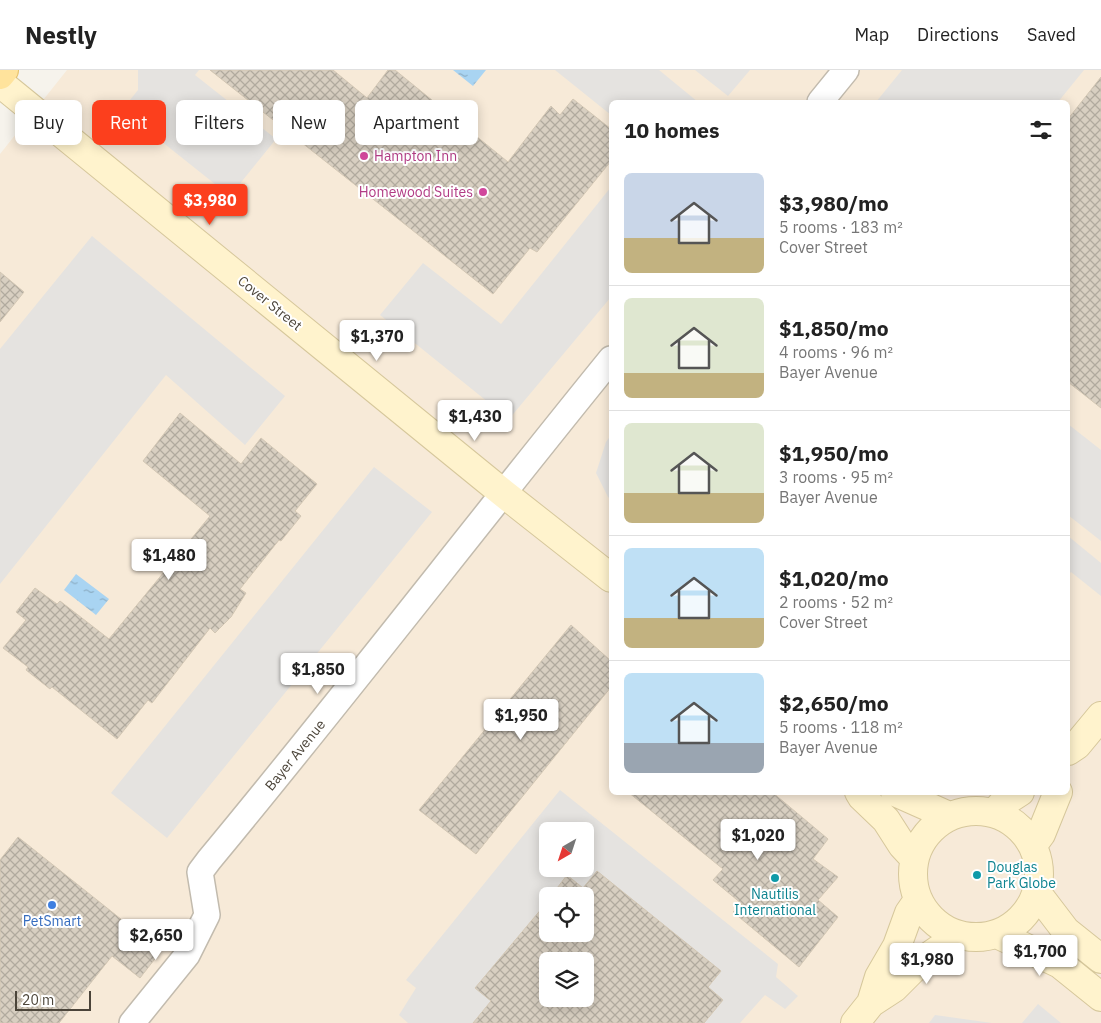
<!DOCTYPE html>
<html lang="en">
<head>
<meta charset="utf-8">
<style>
  body { margin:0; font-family:"IBM Plex Sans",sans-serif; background:#f2f2f2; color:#222; height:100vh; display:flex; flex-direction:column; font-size:19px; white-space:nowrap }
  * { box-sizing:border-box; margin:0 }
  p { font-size:16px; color:#767676 }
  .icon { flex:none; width:28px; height:28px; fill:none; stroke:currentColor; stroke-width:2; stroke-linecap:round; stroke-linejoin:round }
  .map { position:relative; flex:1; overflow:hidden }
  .details { position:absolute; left:609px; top:30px; width:461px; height:695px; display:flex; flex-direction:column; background:#fff; border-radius:8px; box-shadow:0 2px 12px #0003 }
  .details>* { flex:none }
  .guide { position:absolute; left:15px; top:30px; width:475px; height:45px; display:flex; gap:10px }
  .needle { width:32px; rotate:219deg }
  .fabs { position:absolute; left:539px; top:752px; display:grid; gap:10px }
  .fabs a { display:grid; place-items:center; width:55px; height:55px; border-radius:8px; background:#fff; box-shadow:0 2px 12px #0003; font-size:25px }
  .scale { position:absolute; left:15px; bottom:12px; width:76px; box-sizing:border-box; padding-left:5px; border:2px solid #4b4439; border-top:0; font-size:14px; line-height:18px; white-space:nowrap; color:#4b4439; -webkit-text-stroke:4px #fff; paint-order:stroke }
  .price { position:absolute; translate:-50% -42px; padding:0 11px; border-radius:5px; background:#fff; color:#222; font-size:16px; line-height:32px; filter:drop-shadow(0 1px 2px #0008) }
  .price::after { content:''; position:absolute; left:50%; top:30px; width:15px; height:11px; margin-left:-8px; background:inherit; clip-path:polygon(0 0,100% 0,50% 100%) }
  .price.selected { background:#fc3f1d; color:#fff }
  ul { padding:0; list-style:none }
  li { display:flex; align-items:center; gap:15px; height:125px; padding:0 15px }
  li+li { border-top:1px solid #e0e0e0 }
  li span { display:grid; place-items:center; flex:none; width:140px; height:100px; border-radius:8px; color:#555 }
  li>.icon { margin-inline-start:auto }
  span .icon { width:60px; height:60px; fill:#fffc; stroke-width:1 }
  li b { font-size:21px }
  h2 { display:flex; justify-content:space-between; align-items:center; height:60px; padding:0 15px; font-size:21px }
  .pill { padding:0 18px; border-radius:8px; background:#fff; box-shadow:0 2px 12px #0003; font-size:18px; line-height:45px }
  .pill.selected { background:#fc3f1d; color:#fff }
  header { display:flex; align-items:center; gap:30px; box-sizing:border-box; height:70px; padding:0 25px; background:#fff; border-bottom:1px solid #e0e0e0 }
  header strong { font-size:24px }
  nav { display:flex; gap:28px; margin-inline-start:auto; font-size:18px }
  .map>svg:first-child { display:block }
  .commercial { fill:#f7ead8; fill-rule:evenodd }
  .parking { fill:#e5e3e0; fill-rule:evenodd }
  .water { fill:url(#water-ripples) }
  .building { fill:url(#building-cross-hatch); stroke:#d3c7b4; fill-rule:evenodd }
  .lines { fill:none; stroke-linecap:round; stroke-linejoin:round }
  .street-casing { stroke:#c2bbae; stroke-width:28 }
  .secondary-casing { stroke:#d6c79b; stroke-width:30 }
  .primary-casing { stroke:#e6c16a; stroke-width:30 }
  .street { stroke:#fff; stroke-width:25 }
  .secondary { stroke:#fff3cd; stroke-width:28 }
  .primary { stroke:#ffe39c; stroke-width:28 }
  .hotel-dot { fill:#d1479c; stroke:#fff; stroke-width:2 }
  .culture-dot { fill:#0f9aa8; stroke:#fff; stroke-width:2 }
  .shop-dot { fill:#3f7fe0; stroke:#fff; stroke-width:2 }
  .labels { text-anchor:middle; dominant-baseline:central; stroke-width:4; stroke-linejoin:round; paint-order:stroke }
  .hotel-label { font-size:14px; fill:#b23c85; stroke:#fff; text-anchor:start }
  .street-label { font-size:14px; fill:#4b4439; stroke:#fff }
  .culture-label { font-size:14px; fill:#0d838f; stroke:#fff; text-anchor:start }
  .shop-label { font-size:14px; fill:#366cbe; stroke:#fff }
</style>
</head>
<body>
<header>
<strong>Nestly</strong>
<nav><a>Map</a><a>Directions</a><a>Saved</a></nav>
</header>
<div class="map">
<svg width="1101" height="953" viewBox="0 0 1101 953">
  <defs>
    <pattern id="water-ripples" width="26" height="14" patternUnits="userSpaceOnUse" patternTransform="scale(1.25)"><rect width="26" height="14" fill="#a9d4f2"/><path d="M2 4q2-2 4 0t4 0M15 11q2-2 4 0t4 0" fill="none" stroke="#8caec5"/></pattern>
    <pattern id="building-cross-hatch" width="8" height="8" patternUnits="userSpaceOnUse" patternTransform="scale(1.25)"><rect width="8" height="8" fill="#d8cfc1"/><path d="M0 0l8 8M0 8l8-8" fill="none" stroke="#b1aa9e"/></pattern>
  </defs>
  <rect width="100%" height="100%" fill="#f6f3ec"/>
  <path class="commercial" d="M67,0h1034v953h-1101v-869zM611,32h457v690h-457zM548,761h37v38h-37zM548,826h37v38h-37zM548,891h37v38h-37z"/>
  <path class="parking" d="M138,0h61l-4,5 81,64 -46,57 -108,-86 16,-20z
    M555,0h104l39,32h-31l-3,-2 -2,2h-51v13z
    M695,0h55l-22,26z
    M902,0h182l-26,32h-182z
    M611,117v110l-102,122 -129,-104 43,-52 78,61z
    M92,166l193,160 -40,49 -79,-70 -166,209v-235z
    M1068,354l33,26v91l-33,-26z
    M611,365v65l-3,-3 -12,-24 10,-31z
    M374,397l58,45 -265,326 -56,-45z
    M1068,466l33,27v33l-30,-24 -3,3z
    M560,720l218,174 -2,13 22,19 -13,13 -20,-14 -25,28h-332l-9,-8 17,-27 -10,-8zM548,761h37v38h-37zM548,826h37v38h-37zM548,891h37v38h-37z
    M1038,934l23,19h1h-40z
    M935,945l57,8h-63z"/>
  <path class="water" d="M453,0h33l-13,16z
    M76,504l33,25 -13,16 -32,-25z"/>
  <path class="building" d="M210,0h123l34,28 21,-28h7l113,92 43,-56 9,9 13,-16 38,30v32l-74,91 -7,-4 -37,46z
    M1101,7v331l-33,-26v-263z
    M0,202l24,20 -24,30z
    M180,343l61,51 20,-26 56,46 -22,27 6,5 -20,25 -2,-1 -39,49 6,4 -15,24 -16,16 -5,-5 -58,75 -4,-3 -31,39 -65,-52 -2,2 -24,-19 2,-3 -25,-19 23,-28 -10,-8 19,-24 22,16 3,-3 49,38 101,-123 -67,-55z
    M571,555l40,36v26l-135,167 -57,-44z
    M628,722h144l56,47 -15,20 25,18 -20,23 20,17 -39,50 -66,-55 9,-8 -29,-24 10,-11z
    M18,767l143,114 -21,27 -28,-22 -53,67h-59v-163z
    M597,801l124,100 -13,16 15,13 -19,23h-231l18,-22 -16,-13 73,-87v33h37v-38h-34l16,-21 16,13zM548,891h37v38h-37z"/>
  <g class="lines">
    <g class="street-casing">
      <path id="street" d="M820,32l26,-32
        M132,953l55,-68 20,-40 -7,-43 9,-12c137,-165 267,-335 402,-501"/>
    </g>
    <g class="secondary-casing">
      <path id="secondary" d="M0,13l503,410 108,85
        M1068,681l9,-6 24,-29
        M859,722l3,5 24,23 16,25 12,13
        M895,722l54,24
        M913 804a63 63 0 1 1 126 0a63 63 0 1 1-126 0Z
        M995,742l8,-9 17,-11
        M1033,775l8,-11 17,-42
        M1037,823l29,38 35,28
        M997,864l63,30 41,33
        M871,933l8,-26 18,-31 12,-33 9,-13
        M855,953l16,-20 23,-15 25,-25 26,-18 11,-11"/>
    </g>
    <g class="primary-casing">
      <path id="primary" d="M0,5l4,-5"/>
    </g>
    <use href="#street" class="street"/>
    <use href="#secondary" class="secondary"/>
    <use href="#primary" class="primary"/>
  </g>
  <g class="hotel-dot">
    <circle cx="364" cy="86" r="5"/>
    <circle cx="483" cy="122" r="5"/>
  </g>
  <g class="culture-dot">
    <circle cx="977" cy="805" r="5"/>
    <circle cx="775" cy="808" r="5"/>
  </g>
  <circle class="shop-dot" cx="52" cy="835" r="5"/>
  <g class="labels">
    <g class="hotel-label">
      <text x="374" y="86">Hampton Inn</text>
      <text x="473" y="122" text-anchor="end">Homewood Suites</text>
    </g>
    <g class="street-label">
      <text transform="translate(270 233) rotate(39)">Cover Street</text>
      <text transform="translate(295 685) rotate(-51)">Bayer Avenue</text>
    </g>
    <g class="culture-label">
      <text x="987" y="797">Douglas<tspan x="987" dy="16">Park Globe</tspan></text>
      <text x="775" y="824" text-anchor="middle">Nautilis<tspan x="775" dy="16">International</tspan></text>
    </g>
    <g class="shop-label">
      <text x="52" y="851">PetSmart</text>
    </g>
  </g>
</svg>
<div class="fabs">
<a><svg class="needle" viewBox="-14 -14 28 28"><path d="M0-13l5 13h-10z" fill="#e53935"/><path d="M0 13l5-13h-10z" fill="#767676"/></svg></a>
<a><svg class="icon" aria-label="locate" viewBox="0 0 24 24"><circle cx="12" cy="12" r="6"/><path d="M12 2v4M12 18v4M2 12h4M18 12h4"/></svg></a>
<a><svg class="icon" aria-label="layers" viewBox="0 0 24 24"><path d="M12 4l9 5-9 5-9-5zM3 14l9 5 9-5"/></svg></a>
</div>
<div class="scale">20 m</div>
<b class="price selected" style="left:210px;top:156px">$3,980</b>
<b class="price" style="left:377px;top:292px">$1,370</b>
<b class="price" style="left:475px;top:372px">$1,430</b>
<b class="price" style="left:169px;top:511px">$1,480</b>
<b class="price" style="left:318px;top:625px">$1,850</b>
<b class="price" style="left:521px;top:671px">$1,950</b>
<b class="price" style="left:758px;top:791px">$1,020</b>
<b class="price" style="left:156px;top:891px">$2,650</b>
<b class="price" style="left:1040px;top:907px">$1,700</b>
<b class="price" style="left:927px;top:915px">$1,980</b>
<div class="guide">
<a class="pill">Buy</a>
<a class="pill selected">Rent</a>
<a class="pill">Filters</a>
<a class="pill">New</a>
<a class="pill">Apartment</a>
</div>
<section class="details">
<h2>10 homes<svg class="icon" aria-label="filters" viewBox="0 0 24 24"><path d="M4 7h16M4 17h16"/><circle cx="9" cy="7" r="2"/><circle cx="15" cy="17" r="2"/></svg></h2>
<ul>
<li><span style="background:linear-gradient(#c9d6e8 65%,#c2b280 0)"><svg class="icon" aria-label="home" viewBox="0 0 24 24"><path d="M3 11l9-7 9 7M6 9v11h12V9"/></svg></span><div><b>$3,980/mo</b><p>5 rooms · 183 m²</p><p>Cover Street</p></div></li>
<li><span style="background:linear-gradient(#dfe7d0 75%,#c2b280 0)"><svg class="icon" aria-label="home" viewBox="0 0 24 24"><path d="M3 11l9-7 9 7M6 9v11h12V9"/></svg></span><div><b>$1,850/mo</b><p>4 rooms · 96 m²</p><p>Bayer Avenue</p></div></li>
<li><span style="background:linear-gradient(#dfe7d0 70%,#c2b280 0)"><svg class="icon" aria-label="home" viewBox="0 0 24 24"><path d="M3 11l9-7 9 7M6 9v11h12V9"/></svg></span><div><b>$1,950/mo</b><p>3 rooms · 95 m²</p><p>Bayer Avenue</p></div></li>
<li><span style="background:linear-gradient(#bfe0f5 70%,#c2b280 0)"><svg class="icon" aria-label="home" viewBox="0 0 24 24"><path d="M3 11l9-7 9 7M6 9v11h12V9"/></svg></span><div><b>$1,020/mo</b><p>2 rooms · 52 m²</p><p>Cover Street</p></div></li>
<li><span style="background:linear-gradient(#bfe0f5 70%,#9aa5b1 0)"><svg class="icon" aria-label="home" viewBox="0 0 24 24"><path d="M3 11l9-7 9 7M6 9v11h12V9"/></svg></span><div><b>$2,650/mo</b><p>5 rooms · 118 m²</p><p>Bayer Avenue</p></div></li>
</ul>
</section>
</div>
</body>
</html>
